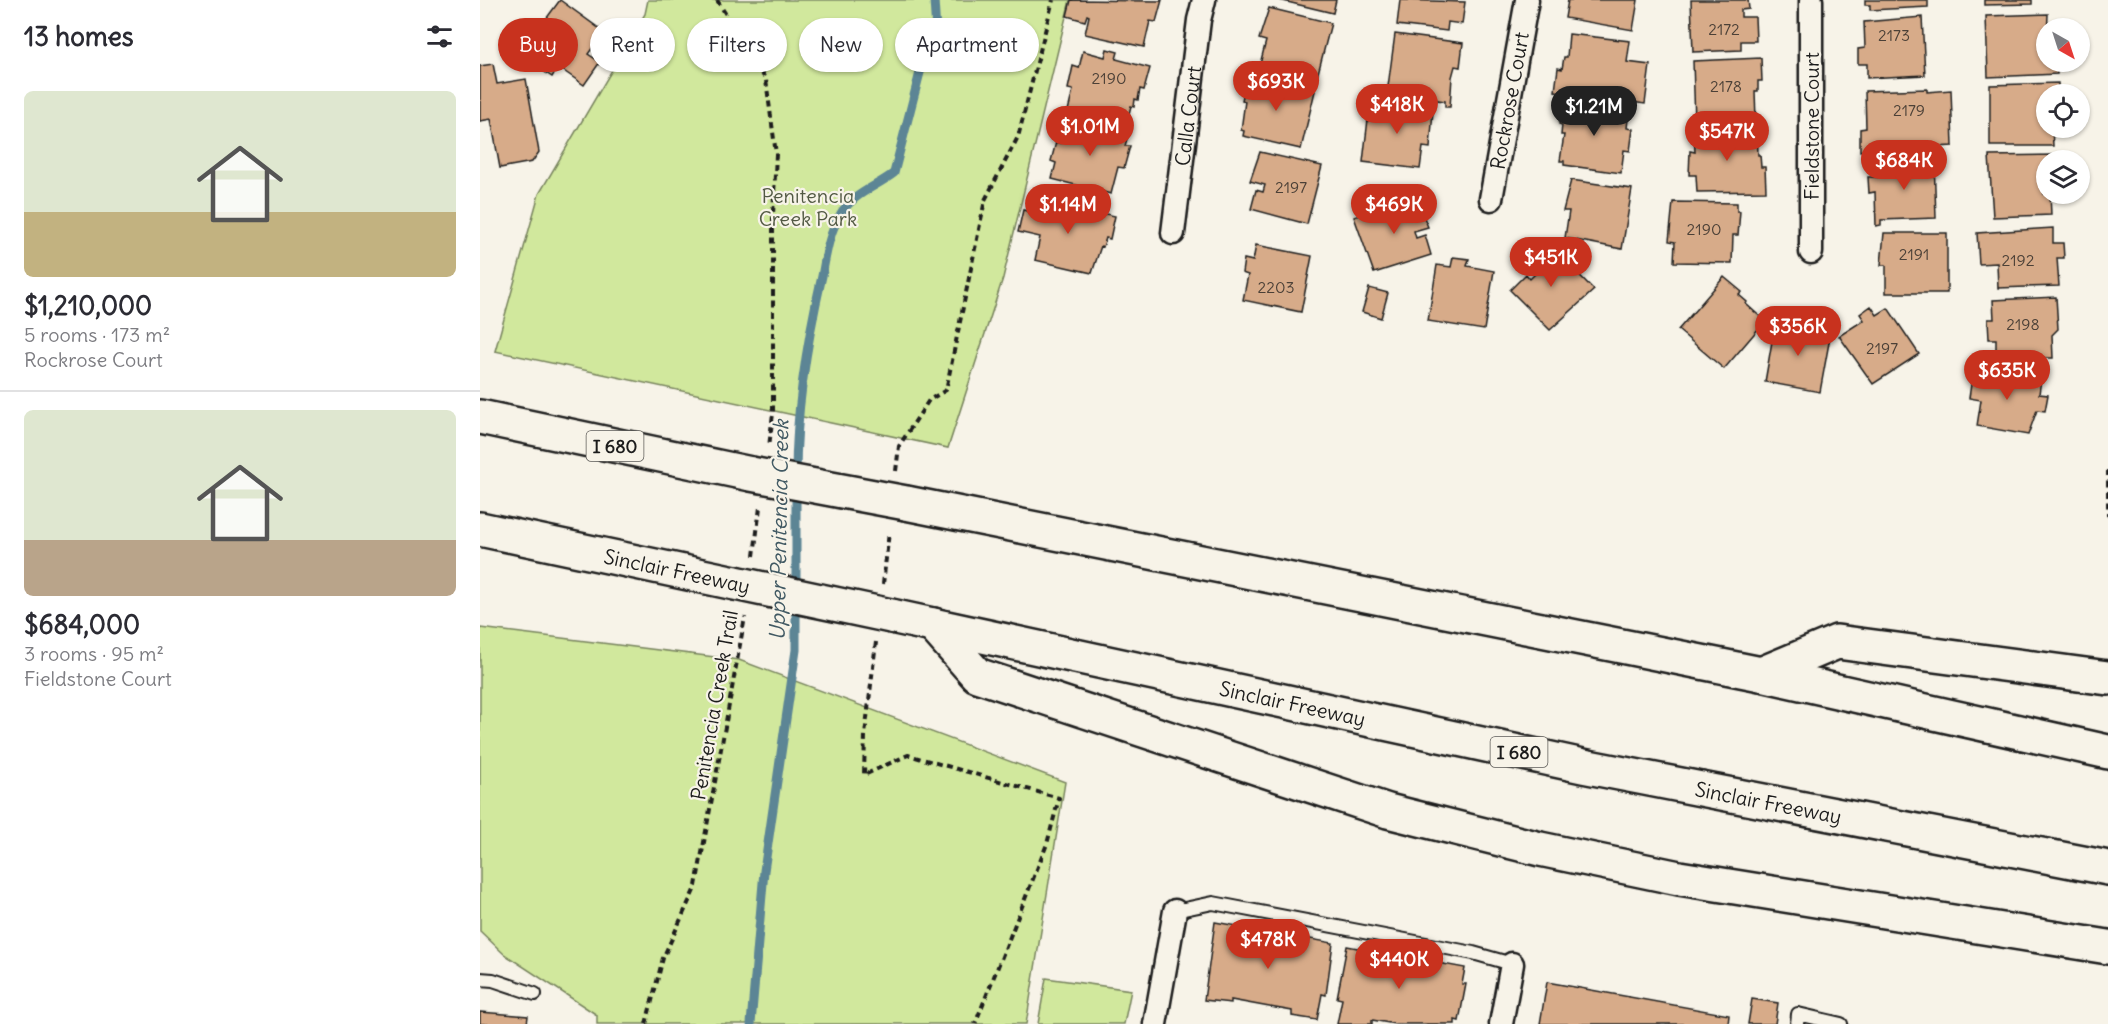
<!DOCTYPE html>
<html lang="en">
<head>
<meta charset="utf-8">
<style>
  body { margin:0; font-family:Delius,sans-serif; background:#f7f7f7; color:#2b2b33; height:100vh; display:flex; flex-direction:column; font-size:22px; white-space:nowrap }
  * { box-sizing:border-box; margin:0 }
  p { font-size:20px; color:#7c7c81 }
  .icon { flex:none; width:33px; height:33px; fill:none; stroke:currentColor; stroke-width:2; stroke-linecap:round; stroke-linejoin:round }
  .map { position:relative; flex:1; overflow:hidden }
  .drawer { display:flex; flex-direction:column; background:#fff; width:480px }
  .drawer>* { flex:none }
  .hud { position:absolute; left:18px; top:18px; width:570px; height:54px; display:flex; gap:12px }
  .needle { width:39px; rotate:141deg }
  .buttons { position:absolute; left:1556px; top:18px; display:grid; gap:12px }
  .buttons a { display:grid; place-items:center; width:54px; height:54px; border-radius:50%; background:#fff; box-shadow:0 2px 4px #0004; font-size:30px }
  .price { position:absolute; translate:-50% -51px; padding:0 14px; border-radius:21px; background:#c8321e; color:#fff; font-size:20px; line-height:39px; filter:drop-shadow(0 2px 3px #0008) }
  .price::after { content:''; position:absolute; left:50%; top:36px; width:18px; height:14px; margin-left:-9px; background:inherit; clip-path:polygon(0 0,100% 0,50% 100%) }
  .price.on { background:#222; color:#fff }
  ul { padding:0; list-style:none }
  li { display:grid; align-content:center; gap:12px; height:318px; padding:0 24px }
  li+li { border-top:2px solid #e1e1e2 }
  li span { display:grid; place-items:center; height:186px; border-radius:9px; color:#555 }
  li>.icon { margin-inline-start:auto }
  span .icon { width:108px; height:108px; fill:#fffc; stroke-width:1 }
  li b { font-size:26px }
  h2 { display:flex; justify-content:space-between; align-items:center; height:72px; padding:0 24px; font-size:26px }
  .pill { padding:0 21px; border-radius:27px; background:#fff; box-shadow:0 2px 4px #0004; font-size:21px; line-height:54px }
  .pill.on { background:#c8321e; color:#fff }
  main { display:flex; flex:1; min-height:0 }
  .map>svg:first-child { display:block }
  .green { fill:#d1e89d; stroke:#76825c; stroke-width:1.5 }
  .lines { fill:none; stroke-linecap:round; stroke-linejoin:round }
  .stream { stroke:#5b8595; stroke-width:9 }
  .building { fill:#d7ab89; stroke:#1c1c1c; stroke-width:1.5 }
  .service-casing { stroke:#1c1c1c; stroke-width:16 }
  .minor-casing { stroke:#1c1c1c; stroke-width:27 }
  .motorway-casing { stroke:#1c1c1c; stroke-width:38 }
  .path { stroke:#1c1c1c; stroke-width:4; stroke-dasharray:6 4.5; stroke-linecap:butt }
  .service { stroke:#f7f3e8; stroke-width:12 }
  .minor { stroke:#f7f3e8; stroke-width:22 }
  .motorway { stroke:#f7f3e8; stroke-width:33 }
  .motorway-bridge-casing { stroke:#1c1c1c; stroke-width:38; stroke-linecap:butt }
  .motorway-bridge { stroke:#f7f3e8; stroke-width:33 }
  .labels { text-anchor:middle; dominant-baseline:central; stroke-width:4.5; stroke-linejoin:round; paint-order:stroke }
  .number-label { font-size:16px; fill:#4b4037 }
  .shield { fill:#f7f3e8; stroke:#5e5c59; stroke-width:1.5 }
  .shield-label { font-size:18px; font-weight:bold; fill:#1c1c1c }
  .street-label { font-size:20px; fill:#1c1c1c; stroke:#f7f3e8 }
  .park-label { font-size:20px; fill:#525943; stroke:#f7f3e8 }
  .water-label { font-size:21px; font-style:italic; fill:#415963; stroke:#f7f3e8 }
</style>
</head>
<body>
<main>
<section class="drawer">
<h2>13 homes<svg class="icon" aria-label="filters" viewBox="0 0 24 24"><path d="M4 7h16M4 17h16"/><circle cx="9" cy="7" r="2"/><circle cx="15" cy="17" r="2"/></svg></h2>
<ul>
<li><span style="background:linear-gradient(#dfe7d0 65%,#c2b280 0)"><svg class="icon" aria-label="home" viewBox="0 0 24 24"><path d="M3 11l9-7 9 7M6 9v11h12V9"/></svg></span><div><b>$1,210,000</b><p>5 rooms · 173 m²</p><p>Rockrose Court</p></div></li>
<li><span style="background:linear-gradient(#dfe7d0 70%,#b9a48a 0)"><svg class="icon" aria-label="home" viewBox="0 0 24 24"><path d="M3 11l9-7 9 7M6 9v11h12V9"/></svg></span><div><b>$684,000</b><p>3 rooms · 95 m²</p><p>Fieldstone Court</p></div></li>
</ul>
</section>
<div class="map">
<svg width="1628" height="1024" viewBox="0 0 1628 1024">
  <rect width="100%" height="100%" fill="#f7f3e8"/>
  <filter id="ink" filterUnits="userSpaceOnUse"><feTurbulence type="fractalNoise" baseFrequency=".0167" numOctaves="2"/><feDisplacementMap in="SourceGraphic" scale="12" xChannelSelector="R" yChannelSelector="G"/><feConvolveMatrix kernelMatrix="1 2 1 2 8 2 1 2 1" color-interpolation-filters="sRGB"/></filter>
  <g filter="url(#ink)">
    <path class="green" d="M168,0h422l-67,278 -55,170 -453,-97 44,-157 106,-180z
      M0,628l259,32 326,122 -39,242h-429v-9l-93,-61 -24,-23z
      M566,978l85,12 -7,34h-86z"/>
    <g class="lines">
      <path class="stream" d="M316,475c0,-66 11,-134 26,-199 4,-21 7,-43 18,-61 12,-21 36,-28 54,-42l30,-116 12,-25 -2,-32
        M271,1024l13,-153 32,-221v-161"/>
    </g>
    <path class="building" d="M80,0l44,32 -16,22 12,8 -16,23 -26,-18 -6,10 -46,-31 19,-28 24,17 4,-5 -10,-7z
      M591,0l89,1 2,-1 -6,22 -6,-1 -6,26 -59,-13 4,-18 -2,-1 -2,6 -18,-5z
      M799,0h57l-3,13z
      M920,0l65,2 -3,22 -14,-2 -1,9 -50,-6z
      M1088,0h70l-5,30 -68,-12z
      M1211,0h57l1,9 -8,1v7h14l1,24h-15v9l-48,2z
      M1385,0h63v7l-58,3v-5h-5z
      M1504,0h48v4l-48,1z
      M789,8l62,15 -15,58 -57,-13 7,-27 -7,-2z
      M1568,14l-2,48h10l1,12 -69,3 -2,-61z
      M1442,17l3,58 -58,3v-14h-9v-15l7,-1 -1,-26z
      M915,34l68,9 -3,24 -5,-1 -3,11 -2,30h-5v-6l-58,-7z
      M1089,34l61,7 -3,21 23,3 -5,39 -90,-13 3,-23 4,1 2,-12h3z
      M627,49l11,3 -2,7 34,9 -6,22 -4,-1 -2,11 -3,-1 -1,8 -3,-1 -5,19 -58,-14 5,-21 -5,-1 5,-23 6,2 4,-17 22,6z
      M1281,58l1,23h-4v10h-3l1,29 -61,2 -2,-61z
      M13,64l4,20 29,-5 13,73 -7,10 -32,6 -9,-49 -11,2v-55z
      M768,76l67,15 -14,58 -58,-13 1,-5 -3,-1 4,-29 -3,-1z
      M1578,83v11h-12v34h6l1,18h-63v-61z
      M1447,89v3l24,-2 2,56 -93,5v-22l6,-1 -1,-37z
      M890,102l63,9 -3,37 -7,-1 -3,22 -57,-7z
      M1082,102l67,9 -2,17 6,1 -3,22 -6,-1 -3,23 -57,-8v-4h-4l4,-26h-3l1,-10 -3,-1z
      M586,120l62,15 -3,11h5l-6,22 -6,-1 -7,27 -59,-15 4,-16 -5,-2 5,-19 5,1z
      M1271,130l6,1 1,24h2l1,12h4l1,24 -69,1 -1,-17h-7l1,-24 5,1 -1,-21z
      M780,152l62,14 -15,58 -56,-15 5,-19 7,2 2,-7 -15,-4z
      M1574,155l1,5h-9l-2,27v7h6l1,21 -58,2 -4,-61z
      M1454,160l2,58 -55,2v5l-5,1 -1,-34 -6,1 -1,-16h10l-1,-14z
      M1091,180l61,9 -10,60 -57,-11 4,-27h-6z
      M935,196l13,31 -14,4 2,7 9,-3 6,20 -57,18 -20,-56z
      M568,201l67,15 -5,23 -4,-1 -3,9 -2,-1 -9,27 -57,-13 5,-23 -22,-5 5,-22 22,5z
      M1193,202l64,1v8h3l-2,24h-5l-1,28 -58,-1 1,-20 -6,-1z
      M1573,228v15h10l1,15h-7l2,28 -61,2 -1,-25 -18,1 -2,-31z
      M1404,233h63v60h-61v-28h-5z
      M776,245l56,11 -11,56 -58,-12 5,-25 -6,-2 2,-14 9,2z
      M1070,245l44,45 -44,40 -40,-40 16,-16 4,5 5,-5 -9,-9z
      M973,257l16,2 -2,7 27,5 -10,59 -56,-9 9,-56 14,2z
      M1244,277l18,15 -3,3 8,7 -1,2 19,17 -41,48 -46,-39z
      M889,288l19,5 -7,25 -19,-6z
      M1576,297l2,32 -6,6 1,23h-57v-19h-7l-1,-20h6l-1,-19z
      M1391,306l6,9 11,-7 31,46 -46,30 -34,-48 25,-16 -4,-6z
      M1324,322l15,2 -2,11 13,2 -10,55 -55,-10 10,-58 28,5z
      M1506,370l55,9 -2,15 9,1 -3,16 -8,-1 -9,25 -51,-9 4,-26 -12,-2 4,-27 12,2z
      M735,922l118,21 -7,52 -4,-1 -5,26 -25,-4v-5l-61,-11v3l-27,-3z
      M867,946l118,22 -3,16h4l-7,37 -4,-1v4h-60l-23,-4v4h-35l5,-25 -5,-1z
      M1067,982l182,33 -1,9h-188z
      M1272,999l26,4 -3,21h-27z
      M0,1012l48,4 -1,8h-47z"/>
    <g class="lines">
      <g class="service-casing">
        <path id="service" d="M695,911l38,-8 260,50 39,11
          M0,979l13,1 42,14
          M1317,1024l1,-10 43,10"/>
      </g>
      <g class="minor-casing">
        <g id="minor">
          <path id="s1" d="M1011,199l36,-199"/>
          <path id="s2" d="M693,233l26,-213 5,-20"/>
          <path d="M1331,252v-252"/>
          <path d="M675,1024l20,-113"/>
          <path d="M1021,1024l11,-60"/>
        </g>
      </g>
      <g class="motorway-casing">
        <g id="motorway">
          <path d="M0,417l271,57"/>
          <path d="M426,503l855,171 347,78"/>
          <path d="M0,529l255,54"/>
          <path id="s3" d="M411,616l692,150 525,102"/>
          <path d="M453,625l44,50 411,136 152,38 139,29 429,69"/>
          <path d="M1281,674l76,-32 271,36"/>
        </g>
      </g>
      <path class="path" d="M237,0l49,80 10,74 -3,61v198l-4,34
        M1628,470v46
        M416,471l3,-25 30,-46 17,-10 39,-190 33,-63 35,-137
        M274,556l6,-49
        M403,584l6,-52
        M396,642l-11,93 -1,40 44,-20 151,43 -12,46 -72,180
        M166,1024l17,-66 33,-72 49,-269"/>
      <use href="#service" class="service"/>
      <use href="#minor" class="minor"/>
      <use href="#motorway" class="motorway"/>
      <g class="motorway-bridge-casing">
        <path id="motorway-bridge" d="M271,474l155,29
          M255,583l156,33"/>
      </g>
      <use href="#motorway-bridge" class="motorway-bridge"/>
    </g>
  </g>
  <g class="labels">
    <g class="number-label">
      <text x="1244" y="29">2172</text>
      <text x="1414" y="35">2173</text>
      <text x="629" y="78">2190</text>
      <text x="1246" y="86">2178</text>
      <text x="1429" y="110">2179</text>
      <text x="811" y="187">2197</text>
      <text x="1224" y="229">2190</text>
      <text x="1434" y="254">2191</text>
      <text x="1538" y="260">2192</text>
      <text x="796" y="287">2203</text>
      <text x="1543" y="324">2198</text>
      <text x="1402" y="348">2197</text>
    </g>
    <g class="shield">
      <rect x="106.5" y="431" width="57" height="30" rx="4.5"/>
      <rect x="1010.5" y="737" width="57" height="30" rx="4.5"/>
    </g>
    <g class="shield-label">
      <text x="135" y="446">I 680</text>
      <text x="1039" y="752">I 680</text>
    </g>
    <g class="street-label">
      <text stroke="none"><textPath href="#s1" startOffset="100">Rockrose Court</textPath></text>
      <text stroke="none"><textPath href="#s2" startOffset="118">Calla Court</textPath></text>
      <text transform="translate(1331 126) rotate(-90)">Fieldstone Court</text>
      <text transform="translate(197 571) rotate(12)">Sinclair Freeway</text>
      <text stroke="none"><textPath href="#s3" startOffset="411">Sinclair Freeway</textPath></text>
      <text transform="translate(234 705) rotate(-80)">Penitencia Creek Trail</text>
      <text stroke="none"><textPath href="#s3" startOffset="897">Sinclair Freeway</textPath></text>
    </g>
    <g class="park-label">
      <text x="328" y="195">Penitencia<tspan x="328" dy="23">Creek Park</tspan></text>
    </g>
    <g class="water-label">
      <text transform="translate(299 530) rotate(-89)">Upper Penitencia Creek</text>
    </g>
  </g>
</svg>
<div class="buttons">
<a><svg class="needle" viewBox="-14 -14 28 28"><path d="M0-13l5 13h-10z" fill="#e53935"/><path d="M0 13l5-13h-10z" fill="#7c7c81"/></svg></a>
<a><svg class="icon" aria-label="locate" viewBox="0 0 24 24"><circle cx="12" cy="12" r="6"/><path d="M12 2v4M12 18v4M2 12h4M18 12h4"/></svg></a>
<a><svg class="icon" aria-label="layers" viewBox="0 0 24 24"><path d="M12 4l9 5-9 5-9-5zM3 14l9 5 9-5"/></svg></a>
</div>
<b class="price" style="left:796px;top:112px">$693K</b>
<b class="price" style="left:917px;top:135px">$418K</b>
<b class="price on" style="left:1114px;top:137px">$1.21M</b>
<b class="price" style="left:610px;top:157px">$1.01M</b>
<b class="price" style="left:1247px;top:162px">$547K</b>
<b class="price" style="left:1424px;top:191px">$684K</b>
<b class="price" style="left:588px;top:235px">$1.14M</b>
<b class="price" style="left:914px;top:235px">$469K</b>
<b class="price" style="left:1071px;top:288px">$451K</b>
<b class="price" style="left:1318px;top:357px">$356K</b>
<b class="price" style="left:1527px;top:401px">$635K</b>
<b class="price" style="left:788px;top:970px">$478K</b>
<b class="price" style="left:919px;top:990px">$440K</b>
<div class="hud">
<a class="pill on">Buy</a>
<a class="pill">Rent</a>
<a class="pill">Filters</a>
<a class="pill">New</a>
<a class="pill">Apartment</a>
</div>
</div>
</main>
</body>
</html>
